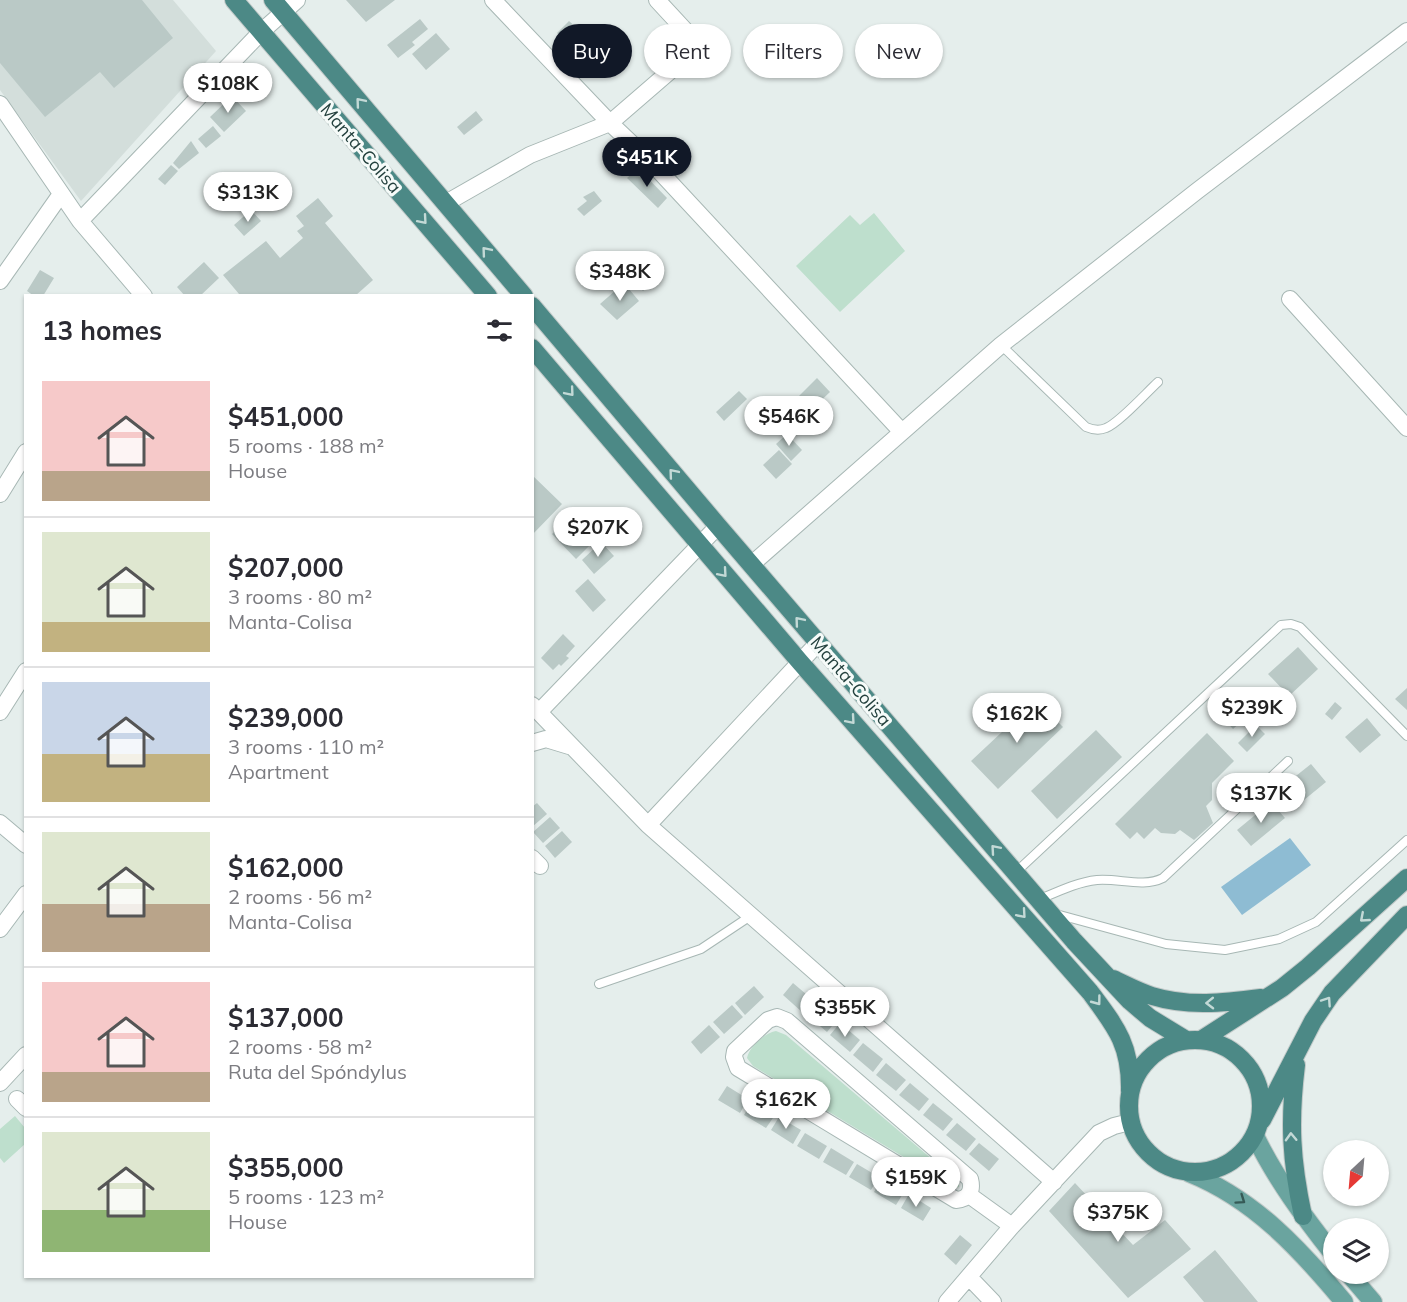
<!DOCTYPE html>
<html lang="en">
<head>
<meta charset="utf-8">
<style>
  body { margin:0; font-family:Mulish,sans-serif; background:#f7f7f7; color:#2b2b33; height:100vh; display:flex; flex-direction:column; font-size:22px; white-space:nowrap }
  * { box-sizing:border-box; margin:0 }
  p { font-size:20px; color:#7c7c81 }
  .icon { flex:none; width:33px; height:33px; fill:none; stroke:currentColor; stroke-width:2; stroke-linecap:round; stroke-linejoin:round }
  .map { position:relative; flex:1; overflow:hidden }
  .sheet { position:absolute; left:24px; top:294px; width:510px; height:984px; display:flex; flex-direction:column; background:#fff; border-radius:0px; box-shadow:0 2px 4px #0004 }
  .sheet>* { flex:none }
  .top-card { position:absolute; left:552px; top:24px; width:570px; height:54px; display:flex; gap:12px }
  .needle { width:39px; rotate:206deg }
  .tools { position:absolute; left:1323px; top:1140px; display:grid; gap:12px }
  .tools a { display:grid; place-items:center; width:66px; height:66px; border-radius:50%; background:#fff; box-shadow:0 2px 4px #0004; font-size:30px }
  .price { position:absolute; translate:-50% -51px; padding:0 14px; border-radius:21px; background:#fff; color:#222; font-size:20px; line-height:39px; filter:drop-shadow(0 2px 3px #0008) }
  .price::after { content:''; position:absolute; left:50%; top:36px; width:18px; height:14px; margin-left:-9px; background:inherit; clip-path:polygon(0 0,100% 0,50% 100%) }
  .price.active { background:#111827; color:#fff }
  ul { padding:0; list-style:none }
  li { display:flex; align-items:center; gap:18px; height:150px; padding:0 18px }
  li+li { border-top:2px solid #e1e1e2 }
  li span { display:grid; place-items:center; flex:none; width:168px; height:120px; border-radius:0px; color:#555 }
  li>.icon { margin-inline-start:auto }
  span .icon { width:72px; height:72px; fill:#fffc; stroke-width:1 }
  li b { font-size:26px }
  h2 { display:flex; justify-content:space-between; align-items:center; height:72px; padding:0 18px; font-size:26px }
  .tag { padding:0 21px; border-radius:27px; background:#fff; box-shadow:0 2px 4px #0004; font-size:21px; line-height:54px }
  .tag.active { background:#111827; color:#fff }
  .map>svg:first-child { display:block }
  .built { fill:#d3dedb }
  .green { fill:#bedfcd }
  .water { fill:#8ebcd3 }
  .building { fill:#bac9c6 }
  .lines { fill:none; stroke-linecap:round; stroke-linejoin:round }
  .service-casing { stroke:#a7b7b4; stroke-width:10 }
  .minor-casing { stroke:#a7b7b4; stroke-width:18 }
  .primary-casing { stroke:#c2cac9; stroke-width:20 }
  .trunk-casing { stroke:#c2cac9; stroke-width:20 }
  .service { stroke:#fff; stroke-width:8 }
  .minor { stroke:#fff; stroke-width:16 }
  .primary { stroke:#6aa49f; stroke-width:18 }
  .trunk { stroke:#4c8986; stroke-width:18 }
  .oneway { stroke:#c3d9d6 }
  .oneway2 { stroke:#365a56 }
  .labels { text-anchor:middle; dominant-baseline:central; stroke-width:6; stroke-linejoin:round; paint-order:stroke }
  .street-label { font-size:18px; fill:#24413e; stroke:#f6fbf9 }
</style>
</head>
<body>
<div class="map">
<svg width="1407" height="1302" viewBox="0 0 1407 1302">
  <rect width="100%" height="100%" fill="#e5eeec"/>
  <!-- built -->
  <path class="built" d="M 0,0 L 173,0 L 216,51 L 81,201 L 0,90 Z"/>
  <!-- green -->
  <path class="green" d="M 874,213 L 905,251 L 840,312 L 796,266 L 850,215 L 860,225 Z
    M 776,1031 L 786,1035 L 959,1182 L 959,1187 L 955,1188 L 753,1066 L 747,1058 C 749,1047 766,1032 776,1031 Z
    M 15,1116 L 25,1128 L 25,1144 L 4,1163 L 0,1158 L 0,1129 Z"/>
  <!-- water -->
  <path class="water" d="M 1290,838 L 1311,865 L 1242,915 L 1221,887 Z"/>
  <!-- building -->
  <path class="building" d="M 0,0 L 142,0 L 173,38 L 114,88 L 100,72 L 45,117 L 0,63 Z
    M 346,0 L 395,0 L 366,22 Z
    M 420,19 L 428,29 L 412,42 L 415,45 L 398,58 L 387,45 Z
    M 569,21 L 579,30 L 567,43 L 557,33 Z
    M 436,33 L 450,49 L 426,70 L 412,54 Z
    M 232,96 L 246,111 L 224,132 L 210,117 Z
    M 476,111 L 483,120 L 464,135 L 457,127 Z
    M 213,126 L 221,136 L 206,148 L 198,139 Z
    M 191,141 L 199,153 L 179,169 L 173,163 Z
    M 171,165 L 178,171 L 165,185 L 158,179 Z
    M 638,168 L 667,198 L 658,208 L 627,178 Z
    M 594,191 L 602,201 L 584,216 L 577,209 L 587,201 L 583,197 Z
    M 318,198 L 333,216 L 325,223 L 373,280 L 355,296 L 237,296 L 239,294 L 223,275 L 266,241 L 280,258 L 303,238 L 297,231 L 304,226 L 296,216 Z
    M 251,210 L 261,221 L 244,236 L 234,225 Z
    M 638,261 L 655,279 L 643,291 L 625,272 Z
    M 204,262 L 219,278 L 200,296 L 185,296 L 177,287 Z
    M 40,270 L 54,278 L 43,296 L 34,296 L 27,291 Z
    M 624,283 L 639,301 L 617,320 L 600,304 Z
    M 817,378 L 830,392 L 809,412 L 796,399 Z
    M 739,391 L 747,399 L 724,421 L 716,412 Z
    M 787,434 L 802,450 L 791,461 L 776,444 Z
    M 779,450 L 792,464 L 776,479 L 763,465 Z
    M 532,475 L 562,504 L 532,535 Z
    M 566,521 L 590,545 L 576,559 L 552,534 Z
    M 601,542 L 614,556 L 594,574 L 582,560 Z
    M 588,579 L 606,600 L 593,612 L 575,591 Z
    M 563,634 L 575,646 L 566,656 L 569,658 L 561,666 L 559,664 L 553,670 L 541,658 Z
    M 1298,647 L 1318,669 L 1289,696 L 1268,674 Z
    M 1407,688 L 1407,710 L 1395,699 Z
    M 1241,698 L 1253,711 L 1233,729 L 1221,716 Z
    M 1036,700 L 1063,727 L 998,789 L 971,761 Z
    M 1335,702 L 1342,708 L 1332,720 L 1325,714 Z
    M 1367,718 L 1381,735 L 1360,753 L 1345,737 Z
    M 1256,725 L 1265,734 L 1247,752 L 1238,743 Z
    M 1096,730 L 1122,757 L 1057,819 L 1031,791 Z
    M 1207,733 L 1234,761 L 1212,783 L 1212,800 L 1206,806 L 1213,823 L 1194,840 L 1180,830 L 1175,834 L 1161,833 L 1155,828 L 1144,839 L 1137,832 L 1130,839 L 1115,824 Z
    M 1311,764 L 1326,782 L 1293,809 L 1277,791 Z
    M 1271,802 L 1285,818 L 1251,846 L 1237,830 Z
    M 537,803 L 547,814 L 532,827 L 532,807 Z
    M 550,817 L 560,828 L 543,843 L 533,832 Z
    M 562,831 L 572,842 L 555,858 L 545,846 Z
    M 793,983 L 813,1000 L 802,1012 L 783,995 Z
    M 754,986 L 764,997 L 745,1015 L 735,1003 Z
    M 817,1003 L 837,1020 L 827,1032 L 807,1015 Z
    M 732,1005 L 743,1017 L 724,1034 L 713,1022 Z
    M 840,1023 L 860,1040 L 850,1052 L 830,1035 Z
    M 709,1025 L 720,1037 L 701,1054 L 691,1042 Z
    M 863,1043 L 883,1059 L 873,1072 L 853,1055 Z
    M 886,1063 L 906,1080 L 896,1091 L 876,1075 Z
    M 910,1083 L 929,1099 L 919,1111 L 899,1095 Z
    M 727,1086 L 748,1099 L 740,1113 L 718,1100 Z
    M 752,1101 L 775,1115 L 766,1128 L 744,1115 Z
    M 933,1103 L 953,1119 L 943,1131 L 923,1115 Z
    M 779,1117 L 801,1130 L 793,1144 L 771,1130 Z
    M 957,1123 L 976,1139 L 966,1151 L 946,1135 Z
    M 805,1133 L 827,1146 L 819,1159 L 797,1146 Z
    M 979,1143 L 999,1159 L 989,1171 L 969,1154 Z
    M 831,1148 L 854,1162 L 846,1175 L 823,1162 Z
    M 857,1164 L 879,1177 L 871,1190 L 849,1177 Z
    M 882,1179 L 904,1192 L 896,1205 L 874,1192 Z
    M 1075,1183 L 1133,1245 L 1165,1220 L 1191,1249 L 1128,1298 L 1049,1211 Z
    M 909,1194 L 931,1208 L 923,1221 L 901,1208 Z
    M 960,1235 L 972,1245 L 956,1265 L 944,1254 Z
    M 1215,1250 L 1258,1302 L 1204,1302 L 1183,1277 Z"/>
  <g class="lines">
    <defs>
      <path id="service" d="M 1001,345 L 1086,427 C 1093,430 1099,431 1106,428 C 1119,423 1146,393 1158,382
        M 1015,873 L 1281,625 L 1291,624 L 1300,627 L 1407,736
        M 1038,900 C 1057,892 1077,882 1097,880 C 1119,878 1143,888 1163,878 L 1288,761
        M 1056,914 L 1166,944 L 1225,950 L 1279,939 L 1316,922 L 1407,840
        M 599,984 L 701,949 L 752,915"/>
      <path id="minor" d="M 493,0 L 610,123 L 650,161 L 902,432
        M 0,104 L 80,221 L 144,296
        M 446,203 L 530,155 L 610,123 L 691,53 L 695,47 L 694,40 L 657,0
        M 80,221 L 261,32 L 297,0
        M 0,281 L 61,194
        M 1290,299 L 1407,428
        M 0,494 L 26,452
        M 752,564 L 1001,345 L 1197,191 L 1407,31
        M 532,705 L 648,825 L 1054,1182
        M 0,712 L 26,671
        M 539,712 L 718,526
        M 532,743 L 546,739 L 569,746
        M 0,823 L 26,845
        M 648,825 L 818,643
        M 532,858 L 540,866
        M 0,929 L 26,894
        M 777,1017 L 787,1021 L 970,1179 C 973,1191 969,1199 956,1200 L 738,1068 L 734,1057 L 735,1051 L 768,1020 Z
        M 0,1083 L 26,1055
        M 17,1099 L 26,1108
        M 969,1195 L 1012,1226
        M 969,1277 L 993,1302
        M 947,1302 L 1012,1226 L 1099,1133 L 1114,1126 L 1130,1122"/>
      <path id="primary" d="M 1255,1136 C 1276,1179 1304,1217 1334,1255
        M 1189,1173 C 1254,1199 1300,1249 1344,1302
        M 1349,1274 L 1373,1302"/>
      <path id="trunk" d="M 234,0 L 488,296
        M 273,0 L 524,296
        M 532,306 L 718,526 L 1074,941 L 1130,1001 L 1150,1018 L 1186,1040
        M 532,348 L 800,662 L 1090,992 C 1116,1027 1131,1045 1130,1091
        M 1113,979 C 1126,985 1139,992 1152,996 C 1188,1007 1224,1003 1261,998
        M1129 1106a66 66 0 1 1 132 0a66 66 0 1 1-132 0Z
        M 1201,1040 L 1282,988 L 1308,967 L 1407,878
        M 1296,1065 C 1289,1122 1291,1160 1303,1216
        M 1262,1120 L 1313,1021 L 1332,993 L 1407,915"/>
    </defs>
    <!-- service casing -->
    <use href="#service" class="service-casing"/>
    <!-- minor casing -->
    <use href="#minor" class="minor-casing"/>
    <!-- primary casing -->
    <use href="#primary" class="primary-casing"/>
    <!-- trunk casing -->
    <use href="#trunk" class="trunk-casing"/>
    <!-- service -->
    <use href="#service" class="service"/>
    <!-- minor -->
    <use href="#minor" class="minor"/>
    <!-- primary -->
    <use href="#primary" class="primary"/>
    <!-- trunk -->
    <use href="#trunk" class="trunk"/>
  </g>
  <!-- one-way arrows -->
  <defs><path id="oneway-chevron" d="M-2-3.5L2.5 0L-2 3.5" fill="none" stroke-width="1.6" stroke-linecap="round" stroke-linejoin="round" transform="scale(1.5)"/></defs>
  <g class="oneway">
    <use href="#oneway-chevron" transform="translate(360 102) rotate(-130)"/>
    <use href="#oneway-chevron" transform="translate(423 220) rotate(49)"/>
    <use href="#oneway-chevron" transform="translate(486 251) rotate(-130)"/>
    <use href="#oneway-chevron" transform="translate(570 392) rotate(50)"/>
    <use href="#oneway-chevron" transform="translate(673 473) rotate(-130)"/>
    <use href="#oneway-chevron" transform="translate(723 573) rotate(49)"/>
    <use href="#oneway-chevron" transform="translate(799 621) rotate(-130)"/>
    <use href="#oneway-chevron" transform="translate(851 720) rotate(49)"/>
    <use href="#oneway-chevron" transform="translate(995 849) rotate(-131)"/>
    <use href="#oneway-chevron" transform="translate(1022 914) rotate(49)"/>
    <use href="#oneway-chevron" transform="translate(1364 918) rotate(139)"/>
    <use href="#oneway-chevron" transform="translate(1097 1001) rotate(53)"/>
    <use href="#oneway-chevron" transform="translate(1327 1001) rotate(-56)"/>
    <use href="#oneway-chevron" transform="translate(1210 1003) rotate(179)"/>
    <use href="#oneway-chevron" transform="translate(1291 1137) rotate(-92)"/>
  </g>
  <use class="oneway2" href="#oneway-chevron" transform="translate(1241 1200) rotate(35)"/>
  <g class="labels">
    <!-- street labels -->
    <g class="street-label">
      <text transform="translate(361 148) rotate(49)">Manta-Colisa</text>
      <text transform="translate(851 681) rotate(49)">Manta-Colisa</text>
    </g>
  </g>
</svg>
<div class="tools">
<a><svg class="needle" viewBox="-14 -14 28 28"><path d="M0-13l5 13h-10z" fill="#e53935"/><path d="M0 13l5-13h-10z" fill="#7c7c81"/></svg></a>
<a><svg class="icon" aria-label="layers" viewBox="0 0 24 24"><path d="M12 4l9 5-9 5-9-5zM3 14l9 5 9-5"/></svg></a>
</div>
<b class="price" style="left:228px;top:114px">$108K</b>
<b class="price active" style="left:647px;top:188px">$451K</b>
<b class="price" style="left:248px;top:223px">$313K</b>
<b class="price" style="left:620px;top:302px">$348K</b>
<b class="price" style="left:789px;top:447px">$546K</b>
<b class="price" style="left:598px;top:558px">$207K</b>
<b class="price" style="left:1252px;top:738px">$239K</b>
<b class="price" style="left:1017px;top:744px">$162K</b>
<b class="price" style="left:1261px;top:824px">$137K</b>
<b class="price" style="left:845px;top:1038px">$355K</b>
<b class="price" style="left:786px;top:1130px">$162K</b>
<b class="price" style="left:916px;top:1208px">$159K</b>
<b class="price" style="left:1118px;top:1243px">$375K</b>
<div class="top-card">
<a class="tag active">Buy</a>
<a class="tag">Rent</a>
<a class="tag">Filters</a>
<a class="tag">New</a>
</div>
<section class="sheet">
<h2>13 homes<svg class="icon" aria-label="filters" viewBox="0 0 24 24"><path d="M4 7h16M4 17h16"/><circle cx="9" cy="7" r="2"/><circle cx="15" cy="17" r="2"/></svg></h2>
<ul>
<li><span style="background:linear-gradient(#f6c9c9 75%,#b9a48a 0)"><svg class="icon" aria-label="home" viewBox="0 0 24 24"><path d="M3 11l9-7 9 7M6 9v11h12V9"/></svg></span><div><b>$451,000</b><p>5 rooms · 188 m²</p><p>House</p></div></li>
<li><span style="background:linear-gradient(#dfe7d0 75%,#c2b280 0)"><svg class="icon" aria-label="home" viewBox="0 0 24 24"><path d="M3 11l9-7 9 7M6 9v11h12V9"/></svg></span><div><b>$207,000</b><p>3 rooms · 80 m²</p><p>Manta-Colisa</p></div></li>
<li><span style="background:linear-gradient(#c9d6e8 60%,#c2b280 0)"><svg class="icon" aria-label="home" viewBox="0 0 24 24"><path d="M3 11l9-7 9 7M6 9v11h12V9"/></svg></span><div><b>$239,000</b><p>3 rooms · 110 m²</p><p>Apartment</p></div></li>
<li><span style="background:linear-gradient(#dfe7d0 60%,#b9a48a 0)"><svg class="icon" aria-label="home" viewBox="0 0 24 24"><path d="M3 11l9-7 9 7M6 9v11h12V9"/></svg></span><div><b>$162,000</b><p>2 rooms · 56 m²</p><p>Manta-Colisa</p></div></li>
<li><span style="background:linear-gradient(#f6c9c9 75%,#b9a48a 0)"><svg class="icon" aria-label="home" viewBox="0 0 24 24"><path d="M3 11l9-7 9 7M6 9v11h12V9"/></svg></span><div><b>$137,000</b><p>2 rooms · 58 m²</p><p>Ruta del Spóndylus</p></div></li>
<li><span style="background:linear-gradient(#dfe7d0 65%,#8fb573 0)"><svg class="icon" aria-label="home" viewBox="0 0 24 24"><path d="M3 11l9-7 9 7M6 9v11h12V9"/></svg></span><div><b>$355,000</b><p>5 rooms · 123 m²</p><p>House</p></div></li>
</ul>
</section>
</div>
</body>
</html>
